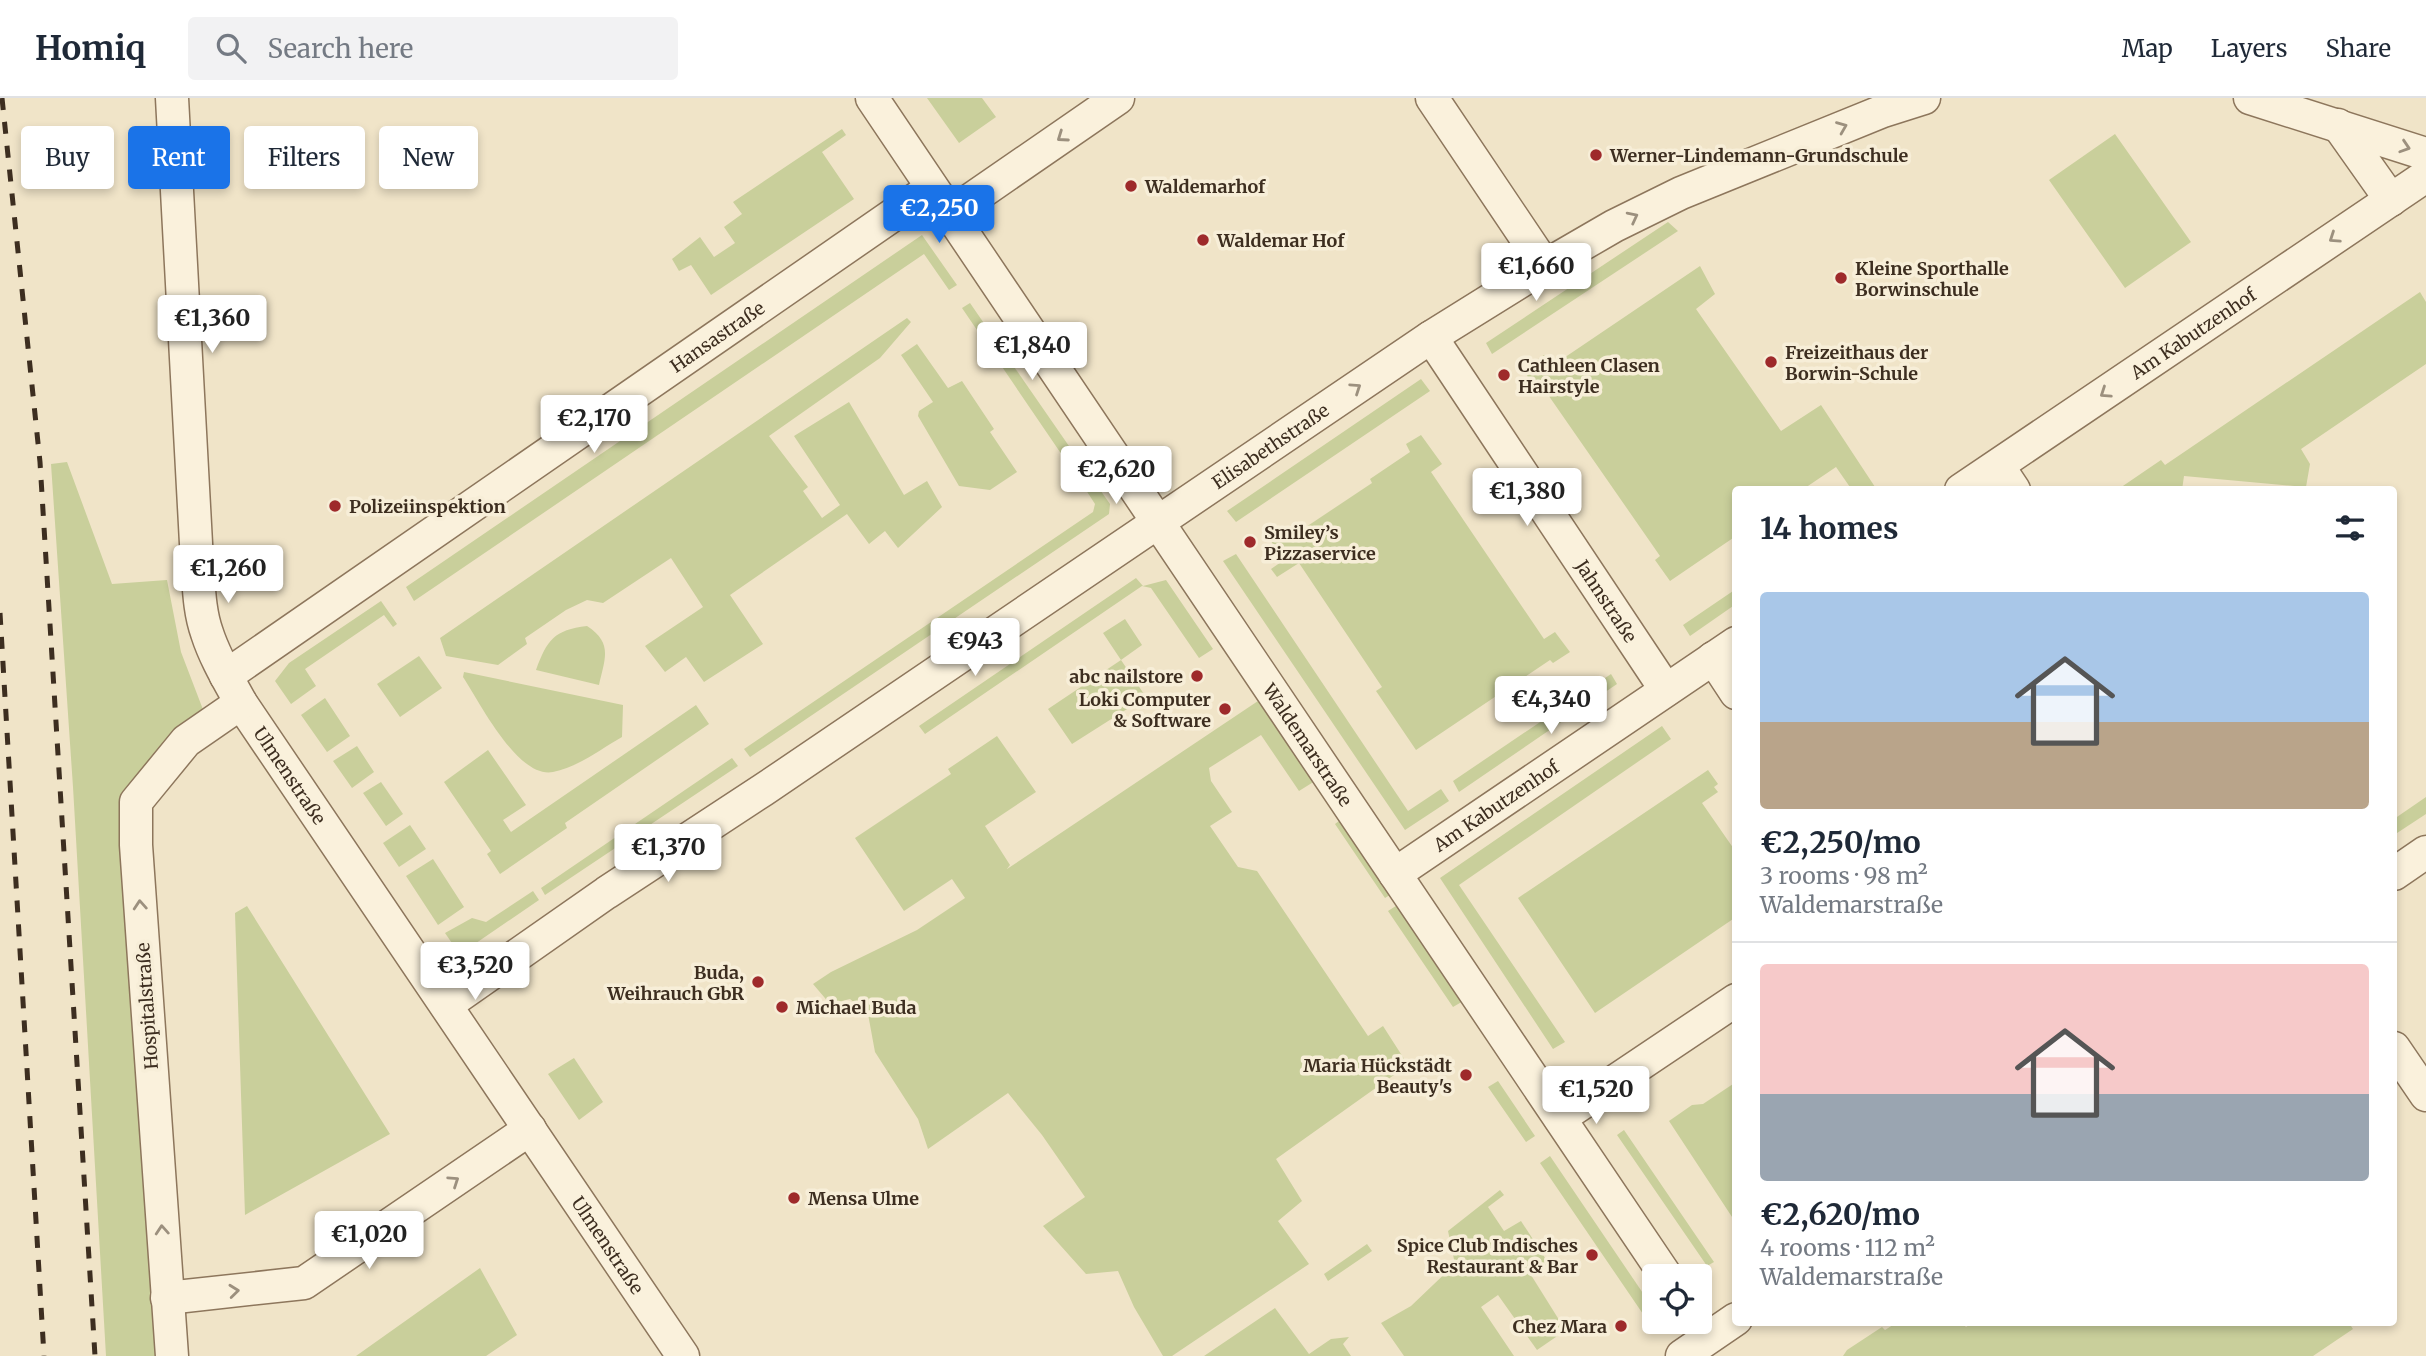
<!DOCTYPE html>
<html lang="en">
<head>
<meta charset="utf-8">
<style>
  body { margin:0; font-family:Merriweather,serif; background:#f2f2f3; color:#1f2937; height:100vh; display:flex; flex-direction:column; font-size:26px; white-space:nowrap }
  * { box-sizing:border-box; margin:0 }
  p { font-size:23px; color:#747a83 }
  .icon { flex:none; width:38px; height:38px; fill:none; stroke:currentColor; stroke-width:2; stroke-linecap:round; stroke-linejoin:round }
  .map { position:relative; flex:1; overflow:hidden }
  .panel { position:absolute; left:1732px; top:388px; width:665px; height:840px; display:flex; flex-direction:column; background:#fff; border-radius:7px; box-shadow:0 4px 10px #0003 }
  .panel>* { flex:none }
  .guide { position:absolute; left:21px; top:28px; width:665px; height:63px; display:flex; gap:14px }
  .buttons { position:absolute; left:1642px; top:1166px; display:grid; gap:14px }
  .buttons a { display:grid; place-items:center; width:70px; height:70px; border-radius:7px; background:#fff; box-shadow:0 4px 10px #0003; font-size:35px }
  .price { position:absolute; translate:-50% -60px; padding:0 16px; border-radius:7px; background:#fff; color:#222; font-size:23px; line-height:46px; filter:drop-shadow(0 2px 4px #0008) }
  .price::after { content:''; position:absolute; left:50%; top:42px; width:21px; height:16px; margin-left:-10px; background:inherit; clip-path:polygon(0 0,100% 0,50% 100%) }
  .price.current { background:#1a73e8; color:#fff }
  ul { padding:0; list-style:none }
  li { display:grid; align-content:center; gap:14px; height:371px; padding:0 28px }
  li+li { border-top:2px solid #e0e1e3 }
  li span { display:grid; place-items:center; height:217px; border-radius:7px; color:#555 }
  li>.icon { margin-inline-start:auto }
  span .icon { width:126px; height:126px; fill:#fffc; stroke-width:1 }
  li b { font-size:30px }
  h2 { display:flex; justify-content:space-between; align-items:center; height:84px; padding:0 28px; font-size:30px }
  .pill { padding:0 24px; border-radius:7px; background:#fff; box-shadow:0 4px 10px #0003; font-size:24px; line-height:63px }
  .pill.current { background:#1a73e8; color:#fff }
  header { display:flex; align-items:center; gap:42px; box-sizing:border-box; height:98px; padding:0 35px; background:#fff; border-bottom:2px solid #e0e1e3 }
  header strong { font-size:33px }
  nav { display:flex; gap:38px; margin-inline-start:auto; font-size:24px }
  .search { width:490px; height:63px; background:#f2f2f3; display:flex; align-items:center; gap:18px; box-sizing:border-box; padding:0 24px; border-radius:7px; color:#747a83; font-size:26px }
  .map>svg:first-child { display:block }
  .green { fill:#c9cf9b }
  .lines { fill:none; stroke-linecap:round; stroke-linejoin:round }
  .minor-casing { stroke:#8d765c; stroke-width:35 }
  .minor { stroke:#faf1dc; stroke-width:32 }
  .rail { stroke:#3d2e20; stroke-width:5; stroke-dasharray:12 12; stroke-linecap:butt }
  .oneway { stroke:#9c907e }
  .poi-dot { fill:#9e2a2b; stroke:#f7eed8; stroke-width:2.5 }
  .labels { text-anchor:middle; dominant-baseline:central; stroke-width:7; stroke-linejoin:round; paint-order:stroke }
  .poi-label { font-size:18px; font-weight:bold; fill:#3d2e20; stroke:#f7eed8; text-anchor:start }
  .street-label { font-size:18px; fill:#3d2e20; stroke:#f7eed8 }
</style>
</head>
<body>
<header>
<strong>Homiq</strong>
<div class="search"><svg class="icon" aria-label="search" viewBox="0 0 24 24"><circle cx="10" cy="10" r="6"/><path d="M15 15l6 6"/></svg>Search here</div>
<nav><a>Map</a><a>Layers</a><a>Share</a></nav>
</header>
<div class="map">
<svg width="2426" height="1258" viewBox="0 0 2426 1258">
  <rect width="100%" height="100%" fill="#f0e4c8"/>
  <!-- green -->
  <path class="green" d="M 927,0 L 982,0 L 996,19 L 959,45 Z
    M 842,31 L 846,37 L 822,54 L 854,101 L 711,197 L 691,167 L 679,173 L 672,161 L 700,139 L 714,159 L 735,145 L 724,129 L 742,116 L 733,104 Z
    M 2115,36 L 2191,144 L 2125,190 L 2049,82 Z
    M 1668,124 L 1678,133 L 1492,256 L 1486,245 Z
    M 922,137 L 957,187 L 949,192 L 924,156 L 414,503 L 406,489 Z
    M 1700,168 L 1715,196 L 1696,211 L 1781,333 L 1821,307 L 1877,392 L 1852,392 L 1836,369 L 1802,392 L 1736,392 L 1736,438 L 1670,483 L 1655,462 L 1660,458 L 1544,291 L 1539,295 L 1523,272 L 1544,257 L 1552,268 Z
    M 2420,194 L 2426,204 L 2426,266 L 2301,351 L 2310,366 L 2306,389 L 2184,378 L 2182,392 L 2117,392 L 2161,362 L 2165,367 Z
    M 970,205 L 1071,351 L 1062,357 L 962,210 Z
    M 907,220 L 911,224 L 880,260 L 769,338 L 808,389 L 803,393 L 822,420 L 840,407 L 794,338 L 849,304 L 904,397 L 927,383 L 942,409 L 898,450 L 885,433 L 869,446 L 847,416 L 730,497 L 763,546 L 704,584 L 686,559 L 665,574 L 645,548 L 703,509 L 671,460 L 603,505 L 587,502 L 566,512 L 525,540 L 527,546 L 498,567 L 446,558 L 440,540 Z
    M 917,246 L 948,290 L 962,283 L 994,331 L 990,334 L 1017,374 L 990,392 L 959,388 L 918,318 L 919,313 L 933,304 L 901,257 Z
    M 1421,281 L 1430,293 L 1236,424 L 1227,413 Z
    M 1421,337 L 1442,366 L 1431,374 L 1544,541 L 1555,534 L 1570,554 L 1553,565 L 1550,562 L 1416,652 L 1376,593 L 1382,589 L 1299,465 L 1277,479 L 1271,471 L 1284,462 L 1270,442 L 1282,434 L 1288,441 L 1372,385 L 1370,381 L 1410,354 L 1406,346 Z
    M 67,364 L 112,486 L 167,482 L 181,554 L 207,622 L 126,707 L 159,1258 L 106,1258 L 73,689 L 51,366 Z
    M 1082,366 L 1110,406 L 1109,416 L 750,659 L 744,651 L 1093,414 L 1095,406 L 1073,372 Z
    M 1236,456 L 1408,713 L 1441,691 L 1449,703 L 1405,732 L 1223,463 Z
    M 1136,480 L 1143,488 L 1166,482 L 1213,551 L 1199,560 L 1151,490 L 1142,488 L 925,636 L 919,628 Z
    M 1736,491 L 1736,506 L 1690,538 L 1683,527 Z
    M 381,503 L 397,526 L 393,529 L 384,517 L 305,571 L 316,588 L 291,606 L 275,583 L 289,565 Z
    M 1125,521 L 1142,547 L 1121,562 L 1146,599 L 1072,646 L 1048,611 L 1121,562 L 1103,535 Z
    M 587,528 C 613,545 605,560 599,587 L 536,572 C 547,542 554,532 587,528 Z
    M 419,558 L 442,590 L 400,619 L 377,586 Z
    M 464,574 L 623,607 L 622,639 C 601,651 578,669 553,674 C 518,681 480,605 463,579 Z
    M 1611,576 L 1617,586 L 1459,694 L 1453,683 Z
    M 325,600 L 350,638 L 327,654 L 301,617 Z
    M 1261,601 L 1315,683 L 1299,693 L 1261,637 L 1209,670 L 1211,683 L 1232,714 L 1210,728 L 1238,769 L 1257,773 L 1368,938 L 1383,928 L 1408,967 L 1276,1061 L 1302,1103 L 1278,1123 L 1309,1166 L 1172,1258 L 1163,1258 L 1134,1209 L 1118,1173 L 1086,1176 L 1043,1128 L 1085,1099 L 1042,1037 L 1008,995 L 928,1051 L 918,1021 L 875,954 L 868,916 L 850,901 L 830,906 L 813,886 L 831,874 L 917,832 L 965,800 L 952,781 L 904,813 L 855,740 L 951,676 L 948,671 L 997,638 L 1036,694 L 985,728 L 1010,767 L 1007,771 Z
    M 696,607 L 709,626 L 565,725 L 567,730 L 500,776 L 487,756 L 491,753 L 444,684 L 488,652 L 526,707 L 503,722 L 511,734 Z
    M 1662,628 L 1671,641 L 1459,787 L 1565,944 L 1553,951 L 1440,780 Z
    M 357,648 L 374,674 L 352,690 L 333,663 Z
    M 732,660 L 738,668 L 545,797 L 541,790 Z
    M 1708,672 L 1718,686 L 1714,689 L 1718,694 L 1702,705 L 1736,754 L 1736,819 L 1595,915 L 1518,800 Z
    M 381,684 L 403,716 L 386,728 L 363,695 Z
    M 2426,699 L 2426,716 L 2394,737 L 2394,721 Z
    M 1343,720 L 1393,795 L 1385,800 L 1335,726 Z
    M 410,727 L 426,751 L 399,769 L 383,745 Z
    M 433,761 L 464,809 L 438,827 L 406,778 Z
    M 533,793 L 539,802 L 463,854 L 456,851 L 445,835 L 472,820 L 486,824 Z
    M 1399,806 L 1465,902 L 1453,909 L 1388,813 Z
    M 247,808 L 390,1036 L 245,1117 L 235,815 Z
    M 574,960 L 603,1004 L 579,1022 L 548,976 Z
    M 1498,983 L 1535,1038 L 1526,1044 L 1488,989 Z
    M 1736,984 L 1736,1121 L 1734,1122 L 1669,1023 L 1692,1007 L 1703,1006 Z
    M 1624,1032 L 1714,1164 L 1707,1168 L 1617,1037 Z
    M 1550,1058 L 1653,1210 L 1643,1216 L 1540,1065 Z
    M 1500,1092 L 1504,1097 L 1488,1109 L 1504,1133 L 1521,1123 L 1549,1166 L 1531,1177 L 1561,1225 L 1566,1226 L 1569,1230 L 1537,1252 L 1498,1197 L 1481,1209 L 1514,1258 L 1404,1258 L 1381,1225 L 1411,1208 L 1455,1166 L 1448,1133 Z
    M 1367,1146 L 1372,1153 L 1328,1183 L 1324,1176 Z
    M 480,1170 L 517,1237 L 486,1258 L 356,1258 Z
    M 1275,1210 L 1309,1256 L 1331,1241 L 1349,1239 L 1343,1246 L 1351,1258 L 1204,1258 Z
    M 1896,1225 L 1962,1225 L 1966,1229 L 1972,1225 L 2349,1225 L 2353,1231 L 2313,1258 L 1843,1258 L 1847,1252 L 1882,1229 L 1885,1232 Z"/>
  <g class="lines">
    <defs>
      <g id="minor">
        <path id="s1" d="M 172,0 L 197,464 C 199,488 199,513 207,535 C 215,560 229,583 241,605 L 683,1258"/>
        <path id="s2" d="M 872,0 L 1666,1178"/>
        <path d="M 1432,0 L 1545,168"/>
        <path d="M 2250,0 L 2426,56"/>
        <path d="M 2338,27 L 2391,102"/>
        <path d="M 950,116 L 1118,0"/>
        <path id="s3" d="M 1431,239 L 1666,592"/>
        <path d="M 1998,368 L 2014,392"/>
        <path id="s4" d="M 1961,392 L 2426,78"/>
        <path d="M 1713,560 L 1736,595"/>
        <path id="s5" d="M 226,578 L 932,90"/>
        <path id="s6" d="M 1395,776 L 1736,545"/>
        <path d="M 2394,776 L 2426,754"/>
        <path id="s7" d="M 446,907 L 606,795 L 763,692 L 1431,239 L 1545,168 L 1614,128 L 1681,95 L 1883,13 L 1924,0"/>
        <path d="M 2394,950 L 2426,997"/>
        <path d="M 1560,1020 L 1736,902"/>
        <path d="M 167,1200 L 304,1185 L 530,1031"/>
        <path d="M 172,1258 L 136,747 L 136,704 L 186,643 L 241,605"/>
        <path d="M 1682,1258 L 1736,1221"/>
      </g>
    </defs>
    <!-- minor casing -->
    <use href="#minor" class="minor-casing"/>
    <!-- minor -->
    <use href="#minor" class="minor"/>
    <!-- rail -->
    <path class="rail" d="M 2,0 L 40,364 L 95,1258
      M 0,515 L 44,1258"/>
  </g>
  <!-- one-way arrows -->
  <defs><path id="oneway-chevron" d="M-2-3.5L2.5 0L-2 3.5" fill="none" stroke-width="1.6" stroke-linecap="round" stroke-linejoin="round" transform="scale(1.75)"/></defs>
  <g class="oneway">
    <use href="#oneway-chevron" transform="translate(1842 29) rotate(-22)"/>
    <use href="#oneway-chevron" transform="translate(1062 39) rotate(145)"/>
    <use href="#oneway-chevron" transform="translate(2405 49) rotate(18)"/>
    <use href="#oneway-chevron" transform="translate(1633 119) rotate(-27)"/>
    <use href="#oneway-chevron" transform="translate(2334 140) rotate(146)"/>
    <use href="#oneway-chevron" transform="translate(1356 290) rotate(-34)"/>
    <use href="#oneway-chevron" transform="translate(2105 295) rotate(146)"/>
    <use href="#oneway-chevron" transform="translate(140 807) rotate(-94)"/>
    <use href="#oneway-chevron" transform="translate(454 1083) rotate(-34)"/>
    <use href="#oneway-chevron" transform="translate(162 1132) rotate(-94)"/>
    <use href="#oneway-chevron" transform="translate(234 1193) rotate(-6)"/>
  </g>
  <!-- markers -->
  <g class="poi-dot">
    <circle cx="1596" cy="57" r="7"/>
    <circle cx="1131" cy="88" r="7"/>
    <circle cx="1203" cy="142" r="7"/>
    <circle cx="1841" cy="180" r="7"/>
    <circle cx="1771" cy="264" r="7"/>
    <circle cx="1504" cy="277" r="7"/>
    <circle cx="335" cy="408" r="7"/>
    <circle cx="1250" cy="444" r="7"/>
    <circle cx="1197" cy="578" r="7"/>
    <circle cx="1225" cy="611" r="7"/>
    <circle cx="758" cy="884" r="7"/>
    <circle cx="782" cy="909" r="7"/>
    <circle cx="1466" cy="977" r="7"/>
    <circle cx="794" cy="1100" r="7"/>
    <circle cx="1592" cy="1157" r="7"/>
    <circle cx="1621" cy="1228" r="7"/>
  </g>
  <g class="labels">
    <!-- poi labels -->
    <g class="poi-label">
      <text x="1610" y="57">Werner-Lindemann-Grundschule</text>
      <text x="1145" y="88">Waldemarhof</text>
      <text x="1217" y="142">Waldemar Hof</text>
      <text x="1855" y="170">Kleine Sporthalle<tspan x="1855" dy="21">Borwinschule</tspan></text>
      <text x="1785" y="254">Freizeithaus der<tspan x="1785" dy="21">Borwin-Schule</tspan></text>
      <text x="1518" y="267">Cathleen Clasen<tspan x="1518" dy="21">Hairstyle</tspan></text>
      <text x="349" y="408">Polizeiinspektion</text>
      <text x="1264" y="434">Smiley’s<tspan x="1264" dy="21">Pizzaservice</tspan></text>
      <text x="1183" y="578" text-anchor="end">abc nailstore</text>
      <text x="1211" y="601" text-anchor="end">Loki Computer<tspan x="1211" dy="21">&amp; Software</tspan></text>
      <text x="744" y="874" text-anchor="end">Buda,<tspan x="744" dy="21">Weihrauch GbR</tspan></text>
      <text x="796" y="909">Michael Buda</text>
      <text x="1452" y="967" text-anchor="end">Maria Hückstädt<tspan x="1452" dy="21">Beauty's</tspan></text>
      <text x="808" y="1100">Mensa Ulme</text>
      <text x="1578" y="1147" text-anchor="end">Spice Club Indisches<tspan x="1578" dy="21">Restaurant &amp; Bar</tspan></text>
      <text x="1607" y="1228" text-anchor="end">Chez Mara</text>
    </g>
    <!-- street labels -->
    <g class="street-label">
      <text stroke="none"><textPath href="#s4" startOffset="280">Am Kabutzenhof</textPath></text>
      <text stroke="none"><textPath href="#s5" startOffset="597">Hansastraße</textPath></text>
      <text stroke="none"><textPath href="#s7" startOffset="996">Elisabethstraße</textPath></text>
      <text stroke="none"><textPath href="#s3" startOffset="317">Jahnstraße</textPath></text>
      <text stroke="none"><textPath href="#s2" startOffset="780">Waldemarstraße</textPath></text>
      <text stroke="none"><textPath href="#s1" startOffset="702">Ulmenstraße</textPath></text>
      <text stroke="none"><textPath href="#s6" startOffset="122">Am Kabutzenhof</textPath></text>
      <text transform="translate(147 908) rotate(-94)">Hospitalstraße</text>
      <text stroke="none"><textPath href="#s1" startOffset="1269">Ulmenstraße</textPath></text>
    </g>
  </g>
</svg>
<div class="buttons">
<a><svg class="icon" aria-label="locate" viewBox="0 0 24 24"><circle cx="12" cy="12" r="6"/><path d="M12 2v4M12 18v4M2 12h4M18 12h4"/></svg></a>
</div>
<b class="price current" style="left:939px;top:147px">€2,250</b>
<b class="price" style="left:1536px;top:205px">€1,660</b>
<b class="price" style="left:212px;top:257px">€1,360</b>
<b class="price" style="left:1032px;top:284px">€1,840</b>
<b class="price" style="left:594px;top:357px">€2,170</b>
<b class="price" style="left:1116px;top:408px">€2,620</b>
<b class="price" style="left:1527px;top:430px">€1,380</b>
<b class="price" style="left:228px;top:507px">€1,260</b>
<b class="price" style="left:975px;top:580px">€943</b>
<b class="price" style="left:1551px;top:638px">€4,340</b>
<b class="price" style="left:668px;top:786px">€1,370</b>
<b class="price" style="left:475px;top:904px">€3,520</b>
<b class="price" style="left:1596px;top:1028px">€1,520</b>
<b class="price" style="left:369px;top:1173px">€1,020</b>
<div class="guide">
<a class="pill">Buy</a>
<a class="pill current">Rent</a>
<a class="pill">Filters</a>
<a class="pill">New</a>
</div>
<section class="panel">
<h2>14 homes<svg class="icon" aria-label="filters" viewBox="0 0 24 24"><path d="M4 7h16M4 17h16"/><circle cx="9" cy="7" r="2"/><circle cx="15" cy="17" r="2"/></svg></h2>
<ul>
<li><span style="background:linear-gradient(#a9c7e8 60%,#b9a48a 0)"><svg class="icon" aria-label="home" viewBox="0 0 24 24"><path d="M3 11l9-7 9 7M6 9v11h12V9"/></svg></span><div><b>€2,250/mo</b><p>3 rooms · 98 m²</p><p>Waldemarstraße</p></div></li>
<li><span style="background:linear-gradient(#f6c9c9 60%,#9aa5b1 0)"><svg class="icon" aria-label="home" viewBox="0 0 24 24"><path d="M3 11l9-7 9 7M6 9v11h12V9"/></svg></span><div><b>€2,620/mo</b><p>4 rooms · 112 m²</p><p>Waldemarstraße</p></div></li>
</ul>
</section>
</div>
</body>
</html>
